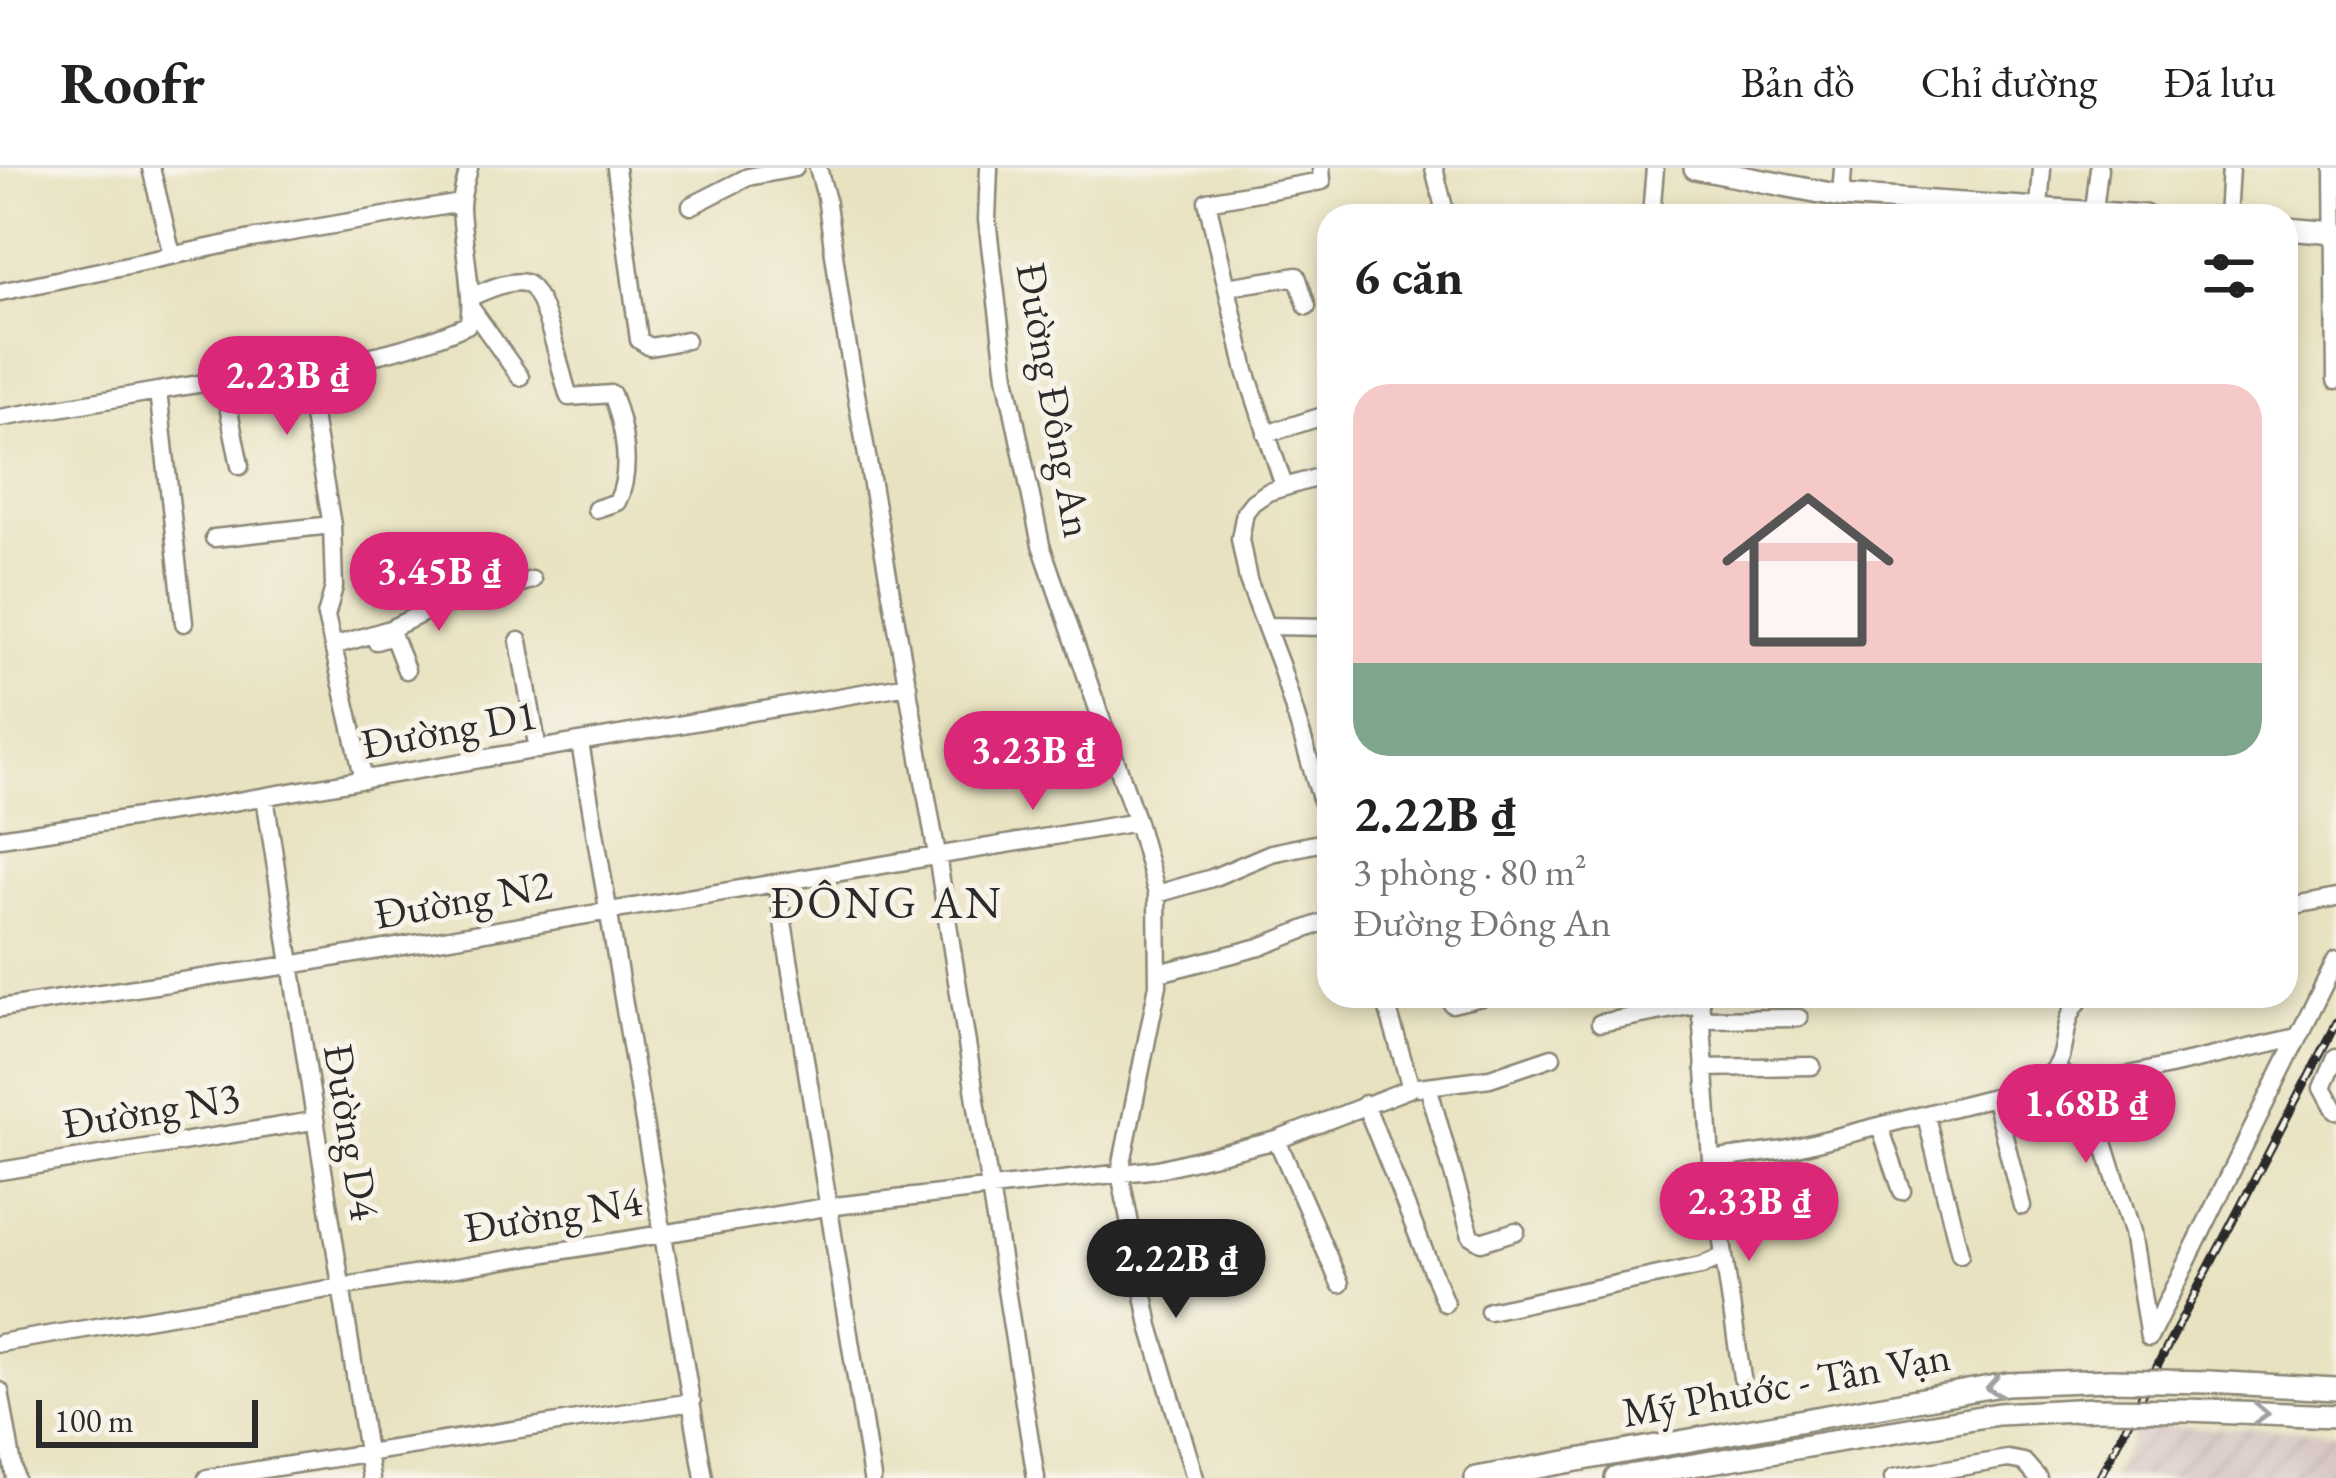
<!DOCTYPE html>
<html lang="vi">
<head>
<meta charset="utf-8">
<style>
  body { margin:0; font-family:"EB Garamond",serif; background:#f2f2f2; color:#222; height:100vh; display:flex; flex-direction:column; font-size:45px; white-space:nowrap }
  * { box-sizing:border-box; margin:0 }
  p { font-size:39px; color:#767676 }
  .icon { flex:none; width:66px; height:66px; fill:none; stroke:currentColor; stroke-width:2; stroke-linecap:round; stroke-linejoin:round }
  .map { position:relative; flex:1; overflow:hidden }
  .panel { position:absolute; left:1317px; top:36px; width:981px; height:804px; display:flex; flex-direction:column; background:#fff; border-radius:36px; box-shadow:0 6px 18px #0003 }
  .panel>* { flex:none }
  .scale { position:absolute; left:36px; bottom:30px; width:222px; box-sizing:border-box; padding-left:12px; border:6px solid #2b2b2b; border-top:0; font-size:33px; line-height:42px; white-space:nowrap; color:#2b2b2b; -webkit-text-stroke:9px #f7f3e8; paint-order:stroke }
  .price { position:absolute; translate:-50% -102px; padding:0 27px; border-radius:42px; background:#db2777; color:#fff; font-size:39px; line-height:78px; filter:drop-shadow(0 3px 6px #0008) }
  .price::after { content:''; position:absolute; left:50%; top:72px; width:36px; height:27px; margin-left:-18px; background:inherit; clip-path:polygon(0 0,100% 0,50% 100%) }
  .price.on { background:#222; color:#fff }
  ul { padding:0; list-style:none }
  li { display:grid; align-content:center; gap:24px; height:636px; padding:0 36px }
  li span { display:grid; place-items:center; height:372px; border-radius:36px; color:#555 }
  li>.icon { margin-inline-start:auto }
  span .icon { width:216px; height:216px; fill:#fffc; stroke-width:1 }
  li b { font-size:51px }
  h2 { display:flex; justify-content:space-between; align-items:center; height:144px; padding:0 36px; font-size:51px }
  header { display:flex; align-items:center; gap:72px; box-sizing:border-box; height:168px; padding:0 60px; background:#fff; border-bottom:3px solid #e0e0e0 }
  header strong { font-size:57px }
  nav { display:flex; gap:66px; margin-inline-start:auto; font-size:42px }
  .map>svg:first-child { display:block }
  .industrial { fill:url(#industrial-furrows) }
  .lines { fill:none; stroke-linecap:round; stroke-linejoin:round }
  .minor-casing { stroke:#8a8676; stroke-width:21 }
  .major-casing { stroke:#8a8676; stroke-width:26 }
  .minor { stroke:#fff; stroke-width:16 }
  .major { stroke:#fff; stroke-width:21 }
  .rail-casing { stroke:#2b2b2b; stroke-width:9 }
  .rail { stroke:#f7f3e8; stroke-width:4.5; stroke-dasharray:14; stroke-linecap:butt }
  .major-bridge-casing { stroke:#8a8676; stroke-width:26; stroke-linecap:butt }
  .major-bridge { stroke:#fff; stroke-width:21 }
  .oneway { stroke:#a0a0a0 }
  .labels { text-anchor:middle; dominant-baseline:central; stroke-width:10; stroke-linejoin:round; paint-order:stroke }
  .street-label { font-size:42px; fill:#2b2b2b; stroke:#f7f3e8 }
  .neighbourhood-label { font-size:45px; letter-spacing:3px; fill:#2b2b2b; stroke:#f7f3e8 }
</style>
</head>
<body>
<header>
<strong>Roofr</strong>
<nav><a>Bản đồ</a><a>Chỉ đường</a><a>Đã lưu</a></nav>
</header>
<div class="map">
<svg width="2336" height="1310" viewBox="0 0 2336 1310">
  <defs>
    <pattern id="industrial-furrows" width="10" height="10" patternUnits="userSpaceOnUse" patternTransform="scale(3)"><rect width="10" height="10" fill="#d1bfbd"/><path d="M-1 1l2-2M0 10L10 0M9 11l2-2" fill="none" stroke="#b4a4a3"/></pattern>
  </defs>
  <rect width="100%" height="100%" fill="#f7f3e8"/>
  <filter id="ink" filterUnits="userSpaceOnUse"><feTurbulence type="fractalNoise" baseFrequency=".00833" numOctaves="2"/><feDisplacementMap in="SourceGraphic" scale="24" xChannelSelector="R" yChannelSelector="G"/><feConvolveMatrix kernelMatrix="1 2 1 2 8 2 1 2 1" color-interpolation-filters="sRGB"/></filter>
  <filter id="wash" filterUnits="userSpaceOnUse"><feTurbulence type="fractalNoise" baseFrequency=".004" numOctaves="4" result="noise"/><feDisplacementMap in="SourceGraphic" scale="48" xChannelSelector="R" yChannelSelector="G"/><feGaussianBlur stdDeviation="2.7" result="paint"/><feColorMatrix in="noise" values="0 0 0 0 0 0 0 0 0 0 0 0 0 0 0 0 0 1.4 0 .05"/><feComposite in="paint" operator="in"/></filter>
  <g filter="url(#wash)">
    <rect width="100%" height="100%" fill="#e8e2c0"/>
    <!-- industrial -->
    <path class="industrial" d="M 2137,1258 L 2336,1263 L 2336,1310 L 2111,1310 Z"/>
  </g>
  <g filter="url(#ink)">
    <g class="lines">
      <defs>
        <path id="minor" d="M 151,0 L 172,87
          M 616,0 L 639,172 L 650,179 L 686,172
          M 818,0 L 826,29 L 844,157 L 937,687 L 1036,1310
          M 989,0 L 987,52 L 1006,208 L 1041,377 L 1137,654 L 1157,726 L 1158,817 L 1120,1005 L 1150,1158 L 1195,1310
          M 1434,0 L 1446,48
          M 2334,0 L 2336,212
          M 1841,28 L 1843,0
          M 691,38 L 748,9 L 795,0
          M 2039,41 L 2042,0
          M 2094,43 L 2099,0
          M 1651,47 L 1655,0
          M 2227,48 L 2230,0
          M 1227,119 L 1297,108 L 1307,138
          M 0,124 L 251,71 L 461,35
          M 470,129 C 486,123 508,111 525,115 C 545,121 561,207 569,229 L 612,226 C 624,258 633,303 617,334 L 596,341
          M 473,143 L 520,209
          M 223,213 L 240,298
          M 0,250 L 158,223
          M 1266,266 L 1320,249
          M 1329,306 L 1268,324 L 1253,334 L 1245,344 L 1240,371 L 1248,412 L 1281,499 L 1329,657
          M 1284,318 L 1246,203 L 1207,33 L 1322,13 L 1321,0
          M 332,357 L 334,419 L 326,448 L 364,612
          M 214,370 L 332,357 L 305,203
          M 184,455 L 158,223 C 261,203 370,201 467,157 C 477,141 461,66 461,39 C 461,26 466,13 469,0
          M 1267,458 L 1329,459
          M 376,473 L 393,468 L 406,502
          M 519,473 L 538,582
          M 333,478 L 390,461 L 433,440 L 532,412
          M 580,575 L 704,1310
          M 265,629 L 371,1310
          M 0,670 L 198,640 L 908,517
          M 777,716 L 872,1310
          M 1157,726 L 1212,710 L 1271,685 L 1329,673
          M 2286,740 L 2336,730
          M 1159,805 L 1260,779 L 1329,752
          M 1452,836 L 1486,828
          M 0,840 L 290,797 L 1137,654
          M 1701,851 L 1799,850
          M 1600,855 L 1700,836
          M 2336,889 L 2323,919 L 2336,943
          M 1704,900 L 1812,898
          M 2054,902 L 2086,917 L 2297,869
          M 2086,917 L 2132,1064 L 2149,1170
          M 1428,918 L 1471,1068 L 1481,1074 L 1516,1063
          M 1419,919 L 1490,910 L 1552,889
          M 1995,932 L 2022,1038
          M 1365,936 L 1445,1135
          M 1926,948 L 1960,1086
          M 2049,949 L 2066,947 L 2058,905
          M 1880,959 L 1902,1023
          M 1277,972 L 1340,1116
          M 1711,992 L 1785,982 L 2025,921 C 2033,917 2043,912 2050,906 C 2073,885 2057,852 2084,828
          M 0,1003 L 313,953
          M 1724,1088 L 1742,1210
          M 1489,1143 L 1701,1098 L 1724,1088 L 1711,992 L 1700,828
          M 2149,1170 L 2336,792
          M 0,1175 L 826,1039 L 1158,1001 L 1277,972 L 1411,920 L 1384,828
          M 0,1223 L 15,1310
          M 207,1310 L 692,1234
          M 1893,1310 L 2008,1291 L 2024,1294 L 2038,1310"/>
        <path id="major" d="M 1695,0 L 1841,28 L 2144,48
          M 2286,61 L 2336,65
          M 2208,1214 L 2336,1221
          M 2186,1242 L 2336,1248
          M 1476,1310 L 2007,1216 L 2111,1212
          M 1616,1310 L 1998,1246 L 2093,1241"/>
      </defs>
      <!-- minor casing -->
      <use href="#minor" class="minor-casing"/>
      <!-- major casing -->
      <use href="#major" class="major-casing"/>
      <!-- minor -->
      <use href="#minor" class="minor"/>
      <!-- major -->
      <use href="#major" class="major"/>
      <defs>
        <path id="rail" d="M 2099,1310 L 2336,855"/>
      </defs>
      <!-- rail casing -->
      <use href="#rail" class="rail-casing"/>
      <!-- rail -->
      <use href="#rail" class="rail"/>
      <defs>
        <path id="major-bridge" d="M 2111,1212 L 2208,1214
          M 2093,1241 L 2186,1242"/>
      </defs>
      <!-- major-bridge casing -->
      <use href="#major-bridge" class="major-bridge-casing"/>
      <!-- major-bridge -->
      <use href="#major-bridge" class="major-bridge"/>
    </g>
    <!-- one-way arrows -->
    <defs><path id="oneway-chevron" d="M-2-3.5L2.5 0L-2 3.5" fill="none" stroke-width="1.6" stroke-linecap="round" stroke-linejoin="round" transform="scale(3)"/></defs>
    <g class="oneway">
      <use href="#oneway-chevron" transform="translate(1994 1219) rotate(170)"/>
      <use href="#oneway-chevron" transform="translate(2261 1245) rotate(2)"/>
    </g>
  </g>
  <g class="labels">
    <!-- street labels -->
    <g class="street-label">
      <text transform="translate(1055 232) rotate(80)">Đường Đông An</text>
      <text transform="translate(449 561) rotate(-10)">Đường D1</text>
      <text transform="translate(463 731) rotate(-10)">Đường N2</text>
      <text transform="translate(151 942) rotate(-9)">Đường N3</text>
      <text transform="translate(352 964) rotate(81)">Đường D4</text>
      <text transform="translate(553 1046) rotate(-9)">Đường N4</text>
      <text transform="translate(1786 1216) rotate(-10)">Mỹ Phước - Tân Vạn</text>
    </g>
    <!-- neighbourhood labels -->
    <g class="neighbourhood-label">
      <text x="887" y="734">ĐÔNG AN</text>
    </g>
  </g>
</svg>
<div class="scale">100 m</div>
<b class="price" style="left:287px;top:270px">2.23B ₫</b>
<b class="price" style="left:439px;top:466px">3.45B ₫</b>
<b class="price" style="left:1033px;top:645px">3.23B ₫</b>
<b class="price" style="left:2086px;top:998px">1.68B ₫</b>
<b class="price" style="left:1749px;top:1096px">2.33B ₫</b>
<b class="price on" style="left:1176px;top:1153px">2.22B ₫</b>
<section class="panel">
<h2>6 căn<svg class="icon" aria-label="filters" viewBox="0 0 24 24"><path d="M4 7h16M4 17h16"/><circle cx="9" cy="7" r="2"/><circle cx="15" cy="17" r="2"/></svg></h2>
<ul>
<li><span style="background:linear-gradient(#f6c9c9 75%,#7fa58c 0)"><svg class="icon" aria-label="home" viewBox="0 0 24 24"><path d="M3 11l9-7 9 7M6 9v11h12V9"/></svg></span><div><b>2.22B ₫</b><p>3 phòng · 80 m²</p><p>Đường Đông An</p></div></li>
</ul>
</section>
</div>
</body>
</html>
